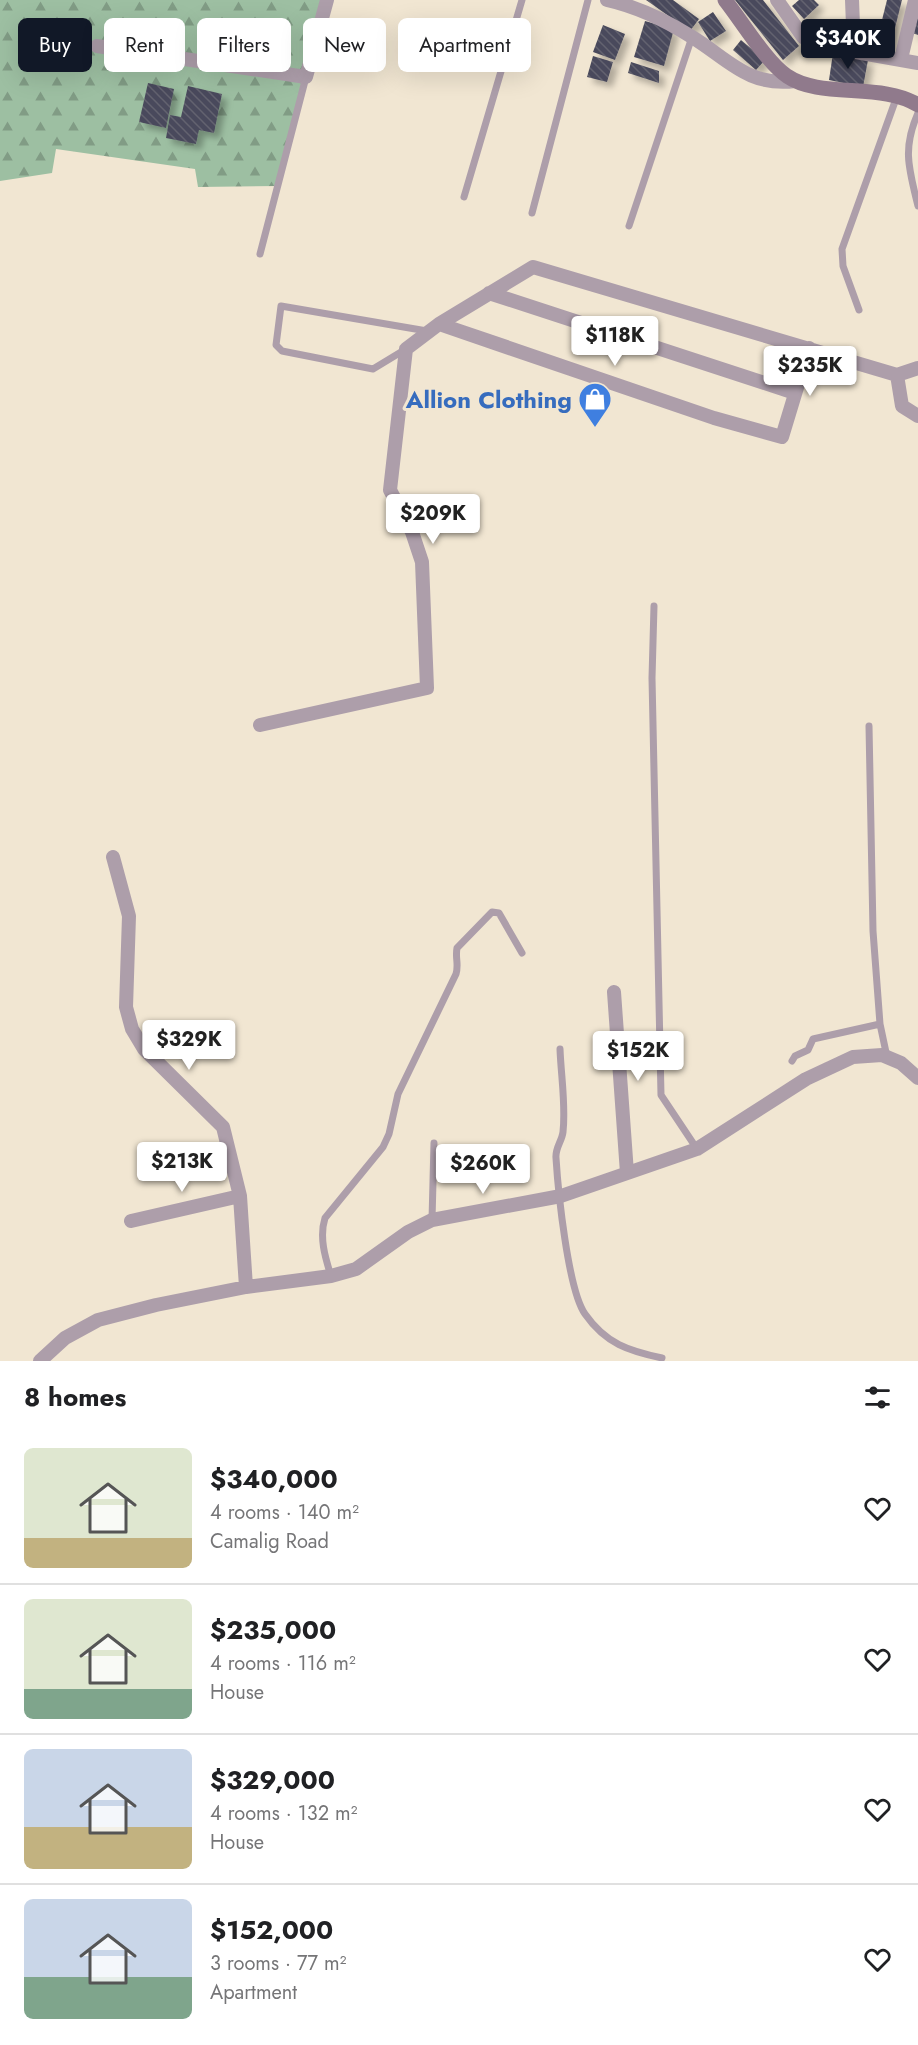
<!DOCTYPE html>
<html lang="en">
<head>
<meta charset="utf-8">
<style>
  body { margin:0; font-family:Jost,sans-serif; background:#f2f2f2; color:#202124; height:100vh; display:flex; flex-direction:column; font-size:22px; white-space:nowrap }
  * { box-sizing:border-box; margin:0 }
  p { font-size:20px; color:#757577 }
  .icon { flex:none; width:33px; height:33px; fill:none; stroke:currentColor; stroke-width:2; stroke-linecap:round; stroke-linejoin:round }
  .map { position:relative; height:1361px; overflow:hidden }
  .details { display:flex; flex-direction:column; background:#fff; flex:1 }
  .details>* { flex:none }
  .hud { position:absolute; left:18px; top:18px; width:600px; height:54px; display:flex; gap:12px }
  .price { position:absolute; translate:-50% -51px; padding:0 14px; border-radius:6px; background:#fff; color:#222; font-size:20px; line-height:39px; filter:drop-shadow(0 2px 3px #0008) }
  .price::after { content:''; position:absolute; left:50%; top:36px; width:18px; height:14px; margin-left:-9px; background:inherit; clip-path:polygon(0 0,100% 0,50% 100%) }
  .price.current { background:#111827; color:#fff }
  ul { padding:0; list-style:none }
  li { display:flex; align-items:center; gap:18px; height:150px; padding:0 24px }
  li+li { border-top:2px solid #e0e0e0 }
  li span { display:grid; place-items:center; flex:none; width:168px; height:120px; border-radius:9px; color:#555 }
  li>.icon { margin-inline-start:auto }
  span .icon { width:72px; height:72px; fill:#fffc; stroke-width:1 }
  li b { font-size:26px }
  h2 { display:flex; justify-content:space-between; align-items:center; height:72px; padding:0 24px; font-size:26px }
  .chip { padding:0 21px; border-radius:9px; background:#fff; box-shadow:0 6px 24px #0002; font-size:21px; line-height:54px }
  .chip.current { background:#111827; color:#fff }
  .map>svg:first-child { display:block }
  .forest { fill:url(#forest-firs) }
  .building { fill:url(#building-back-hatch); filter:url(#shadow) }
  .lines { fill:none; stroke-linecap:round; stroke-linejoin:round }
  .lane { stroke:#ad9eaa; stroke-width:7 }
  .street { stroke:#ad9eaa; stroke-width:14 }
  .secondary { stroke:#907a8c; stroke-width:15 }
  .labels { text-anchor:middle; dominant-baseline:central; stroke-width:6; stroke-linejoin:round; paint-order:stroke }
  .shop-label { font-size:24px; font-weight:bold; fill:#366cbe; stroke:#f1e6d2; text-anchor:end }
</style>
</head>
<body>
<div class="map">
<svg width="918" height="1361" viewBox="0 0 918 1361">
  <defs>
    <pattern id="forest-firs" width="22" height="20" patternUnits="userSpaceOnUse" patternTransform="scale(1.5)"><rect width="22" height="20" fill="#9dbfa2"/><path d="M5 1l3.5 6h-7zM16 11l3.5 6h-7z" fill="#819c85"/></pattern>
    <pattern id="building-back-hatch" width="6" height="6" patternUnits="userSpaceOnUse" patternTransform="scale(1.5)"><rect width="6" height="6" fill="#4a4a5b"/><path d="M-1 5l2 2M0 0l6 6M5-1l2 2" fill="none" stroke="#63626f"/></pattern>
    <filter id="shadow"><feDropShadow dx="5.5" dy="5.5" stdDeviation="3" flood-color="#0004"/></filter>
  </defs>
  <rect width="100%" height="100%" fill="#f1e6d2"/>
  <!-- forest -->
  <path class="forest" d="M 0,0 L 324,0 L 278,186 L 198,187 L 195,169 L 56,149 L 52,173 L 0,181 Z"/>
  <!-- building -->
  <path class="building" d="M 646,0 L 673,0 L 699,19 L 690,31 Z
    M 735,0 L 763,0 L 799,46 L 783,60 Z
    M 799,0 L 814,0 L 819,5 L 804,19 L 792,6 Z
    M 887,0 L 902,0 L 890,48 L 876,44 Z
    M 713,12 L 726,31 L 710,41 L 698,22 Z
    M 918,17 L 918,35 L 912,33 Z
    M 645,21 L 674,29 L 664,66 L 634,57 Z
    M 603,25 L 625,34 L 615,60 L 593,52 Z
    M 741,40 L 765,60 L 756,70 L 733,50 Z
    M 833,53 L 868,60 L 863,87 L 829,80 Z
    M 593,56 L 613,62 L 607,82 L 587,77 Z
    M 631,62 L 659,71 L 659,83 L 628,73 Z
    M 148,83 L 174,89 L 166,128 L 139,122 Z
    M 188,86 L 222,94 L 214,133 L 199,130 L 196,144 L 166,138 L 170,115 L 181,117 Z"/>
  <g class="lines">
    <!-- lane -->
    <path class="lane" d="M 918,113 C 902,149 909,169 918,206
      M 464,197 L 522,0
      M 532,213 L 588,0
      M 629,226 L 692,37
      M 260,254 L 306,77
      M 859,310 L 843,266 L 842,249 L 897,96
      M 406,349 L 373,369 L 282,351 L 276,345 L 281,306 L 427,331
      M 654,606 L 652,678 L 661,1095 L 697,1149
      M 869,726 L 873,931 L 880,1024 L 887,1057
      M 560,1049 C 561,1076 566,1105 563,1132 C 562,1141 555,1148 556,1158 C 558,1190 568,1290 585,1314 C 606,1344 629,1351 662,1358
      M 792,1061 L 795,1056 L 808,1050 L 813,1039 L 880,1024
      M 432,1220 L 434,1143
      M 331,1276 C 325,1257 319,1237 325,1218 L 383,1147 L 389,1134 L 398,1094 L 456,974 C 459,964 455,958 457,948 L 492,912 L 499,913 L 522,953"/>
    <!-- street -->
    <path class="street" d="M 607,0 C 638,7 665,20 692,37 C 728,59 748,87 795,81
      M 777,0 L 803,37 L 816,45 L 918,63
      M 852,0 L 854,51
      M 97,46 L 306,77 L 327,0
      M 901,59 L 915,0
      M 489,293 L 795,393
      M 439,324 L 714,418 L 782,437 L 809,348
      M 897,375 L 902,406 L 918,416
      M 260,725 L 427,688 L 422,562 L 412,532 L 390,490 L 406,349 L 439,324 L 533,267 L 897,375 L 918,368
      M 113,857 L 129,916 L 126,1007 L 132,1029 L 144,1049 L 223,1127 L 240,1196 L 246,1287
      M 614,992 L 627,1173
      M 131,1221 L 240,1196
      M 40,1361 L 65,1338 L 98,1320 L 156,1305 L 246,1287 L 331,1276 L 356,1269 L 408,1232 L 432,1220 L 561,1196 L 697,1149 L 806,1079 L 853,1057 L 882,1055 L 901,1063 L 918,1078"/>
    <!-- secondary -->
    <path class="secondary" d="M 725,0 C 741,20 767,63 787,76 C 820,99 882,82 918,105"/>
  </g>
  <!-- icons -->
  <defs>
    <symbol id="shop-pin" viewBox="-11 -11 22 30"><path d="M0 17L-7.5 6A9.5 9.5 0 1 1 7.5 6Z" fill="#3f7fe0" stroke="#f1e6d2"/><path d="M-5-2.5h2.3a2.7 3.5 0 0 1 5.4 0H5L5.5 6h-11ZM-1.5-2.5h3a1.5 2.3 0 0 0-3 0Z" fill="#fff"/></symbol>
  </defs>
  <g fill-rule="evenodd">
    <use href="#shop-pin" x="576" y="380" width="38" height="52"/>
  </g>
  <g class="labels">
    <!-- shop labels -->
    <g class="shop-label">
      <text x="572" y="399">Allion Clothing</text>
    </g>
  </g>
</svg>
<b class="price current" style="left:848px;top:70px">$340K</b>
<b class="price" style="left:615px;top:367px">$118K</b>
<b class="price" style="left:810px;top:397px">$235K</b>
<b class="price" style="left:433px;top:545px">$209K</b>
<b class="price" style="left:189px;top:1071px">$329K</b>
<b class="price" style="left:638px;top:1082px">$152K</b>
<b class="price" style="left:182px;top:1193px">$213K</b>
<b class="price" style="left:483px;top:1195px">$260K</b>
<div class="hud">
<a class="chip current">Buy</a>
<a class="chip">Rent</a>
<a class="chip">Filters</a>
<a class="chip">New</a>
<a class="chip">Apartment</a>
</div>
</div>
<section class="details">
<h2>8 homes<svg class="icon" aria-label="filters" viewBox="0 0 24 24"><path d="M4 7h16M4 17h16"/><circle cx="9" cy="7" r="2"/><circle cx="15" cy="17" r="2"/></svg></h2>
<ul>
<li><span style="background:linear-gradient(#dfe7d0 75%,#c2b280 0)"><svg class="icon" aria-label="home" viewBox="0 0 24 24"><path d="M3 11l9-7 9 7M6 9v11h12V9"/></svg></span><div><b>$340,000</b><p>4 rooms · 140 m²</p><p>Camalig Road</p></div><svg class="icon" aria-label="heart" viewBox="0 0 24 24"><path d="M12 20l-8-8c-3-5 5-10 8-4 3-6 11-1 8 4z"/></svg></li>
<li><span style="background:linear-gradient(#dfe7d0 75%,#7fa58c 0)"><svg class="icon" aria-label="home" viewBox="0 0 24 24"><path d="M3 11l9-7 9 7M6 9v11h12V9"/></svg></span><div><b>$235,000</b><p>4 rooms · 116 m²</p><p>House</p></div><svg class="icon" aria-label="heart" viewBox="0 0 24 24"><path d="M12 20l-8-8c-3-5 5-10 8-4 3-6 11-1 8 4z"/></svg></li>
<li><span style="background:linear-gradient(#c9d6e8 65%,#c2b280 0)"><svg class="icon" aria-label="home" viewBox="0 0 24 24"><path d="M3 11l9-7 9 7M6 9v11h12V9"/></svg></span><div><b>$329,000</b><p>4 rooms · 132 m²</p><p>House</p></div><svg class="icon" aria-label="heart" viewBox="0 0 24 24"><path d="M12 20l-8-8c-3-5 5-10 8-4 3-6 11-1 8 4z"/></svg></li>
<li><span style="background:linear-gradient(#c9d6e8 65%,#7fa58c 0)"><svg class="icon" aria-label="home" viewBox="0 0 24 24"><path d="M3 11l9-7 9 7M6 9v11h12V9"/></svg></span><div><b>$152,000</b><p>3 rooms · 77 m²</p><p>Apartment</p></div><svg class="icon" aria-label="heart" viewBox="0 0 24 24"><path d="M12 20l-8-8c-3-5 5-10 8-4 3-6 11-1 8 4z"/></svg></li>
</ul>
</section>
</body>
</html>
